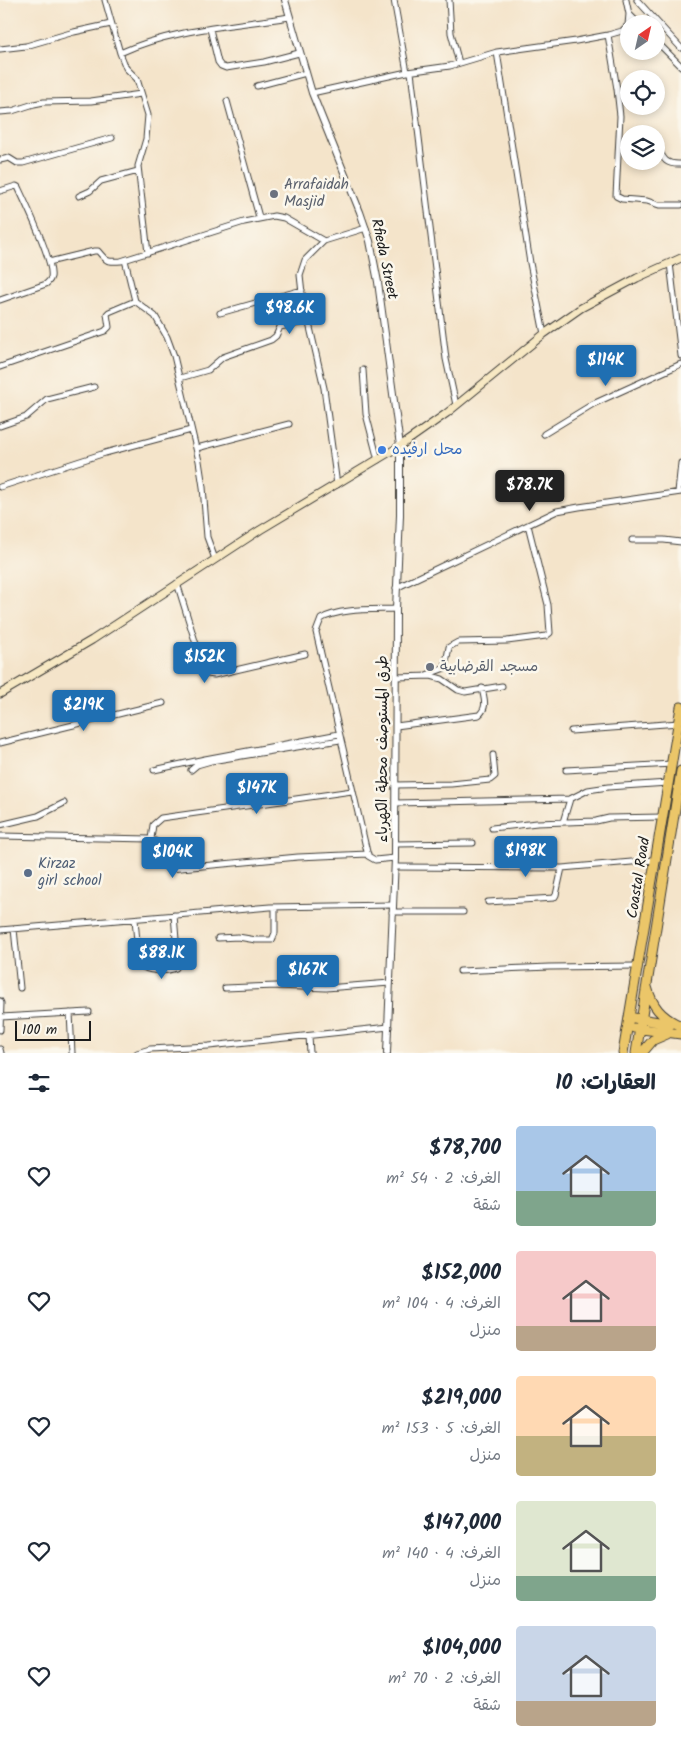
<!DOCTYPE html>
<html lang="ar">
<head>
<meta charset="utf-8">
<style>
  body { margin:0; font-family:Kalam,"Playpen Sans Arabic",sans-serif; background:#f6f6f7; color:#1f2937; direction:rtl; height:100vh; display:flex; flex-direction:column; font-size:19px; white-space:nowrap }
  * { box-sizing:border-box; margin:0 }
  p { font-size:16px; color:#747a83 }
  .icon { flex:none; width:28px; height:28px; fill:none; stroke:currentColor; stroke-width:2; stroke-linecap:round; stroke-linejoin:round }
  .map { position:relative; height:1053px; overflow:hidden; direction:ltr }
  .details { display:flex; flex-direction:column; background:#fff; flex:1 }
  .details>* { flex:none }
  .needle { width:32px; rotate:34deg }
  .buttons { position:absolute; left:620px; top:15px; display:grid; gap:10px }
  .buttons a { display:grid; place-items:center; width:45px; height:45px; border-radius:50%; background:#fff; box-shadow:0 2px 8px #0003; font-size:25px }
  .scale { position:absolute; left:15px; bottom:12px; width:76px; box-sizing:border-box; padding-left:5px; border:2px solid #1c1c1c; border-top:0; font-size:14px; line-height:18px; white-space:nowrap; color:#1c1c1c; -webkit-text-stroke:4px #fbf7ec; paint-order:stroke }
  .price { position:absolute; translate:-50% -42px; padding:0 11px; border-radius:5px; background:#1f6fb2; color:#fff; font-size:16px; line-height:32px; filter:drop-shadow(0 1px 2px #0008) }
  .price::after { content:''; position:absolute; left:50%; top:30px; width:15px; height:11px; margin-left:-8px; background:inherit; clip-path:polygon(0 0,100% 0,50% 100%) }
  .price.active { background:#222; color:#fff }
  ul { padding:0; list-style:none }
  li { display:flex; align-items:center; gap:15px; height:125px; padding:0 25px }
  li span { display:grid; place-items:center; flex:none; width:140px; height:100px; border-radius:5px; color:#555 }
  li>.icon { margin-inline-start:auto }
  span .icon { width:60px; height:60px; fill:#fffc; stroke-width:1 }
  li b { font-size:21px }
  h2 { display:flex; justify-content:space-between; align-items:center; height:60px; padding:0 25px; font-size:21px }
  .map>svg:first-child { display:block }
  .lines { fill:none; stroke-linecap:round; stroke-linejoin:round }
  .minor-casing { stroke:#3c3a36; stroke-width:7 }
  .tertiary-casing { stroke:#3c3a36; stroke-width:8 }
  .secondary-casing { stroke:#3c3a36; stroke-width:9 }
  .trunk-casing { stroke:#3c3a36; stroke-width:11 }
  .minor { stroke:#fff; stroke-width:5 }
  .tertiary { stroke:#fff; stroke-width:6 }
  .secondary { stroke:#f7e8c3; stroke-width:7 }
  .trunk { stroke:#ebc669; stroke-width:9 }
  .worship-dot { fill:#6b7280; stroke:#fbf7ec; stroke-width:2 }
  .shop-dot { fill:#3f7fe0; stroke:#fbf7ec; stroke-width:2 }
  .service-dot { fill:#5c6f8a; stroke:#fbf7ec; stroke-width:2 }
  .labels { text-anchor:middle; dominant-baseline:central; stroke-width:5; stroke-linejoin:round; paint-order:stroke }
  .worship-label { font-size:15px; fill:#5b616d; stroke:#fbf7ec; text-anchor:start }
  .street-label { font-size:15px; fill:#1c1c1c; stroke:#fbf7ec }
  .shop-label { font-size:15px; fill:#366cbe; stroke:#fbf7ec; text-anchor:start }
  .service-label { font-size:15px; fill:#4e5e75; stroke:#fbf7ec; text-anchor:start }
</style>
</head>
<body>
<div class="map">
<svg width="681" height="1053" viewBox="0 0 681 1053">
  <rect width="100%" height="100%" fill="#fbf7ec"/>
  <filter id="ink" filterUnits="userSpaceOnUse"><feTurbulence type="fractalNoise" baseFrequency=".02" numOctaves="2"/><feDisplacementMap in="SourceGraphic" scale="10" xChannelSelector="R" yChannelSelector="G"/><feConvolveMatrix kernelMatrix="1 2 1 2 8 2 1 2 1" color-interpolation-filters="sRGB"/></filter>
  <filter id="wash" filterUnits="userSpaceOnUse"><feTurbulence type="fractalNoise" baseFrequency=".0096" numOctaves="4" result="noise"/><feDisplacementMap in="SourceGraphic" scale="20" xChannelSelector="R" yChannelSelector="G"/><feGaussianBlur stdDeviation="1.12" result="paint"/><feColorMatrix in="noise" values="0 0 0 0 0 0 0 0 0 0 0 0 0 0 0 0 0 1.4 0 .05"/><feComposite in="paint" operator="in"/></filter>
  <g filter="url(#wash)">
    <rect width="100%" height="100%" fill="#f4e4ca"/>
  </g>
  <g filter="url(#ink)">
    <g class="lines">
      <defs>
        <path id="minor" d="M 105,0 L 120,53 L 126,68 L 137,79 L 148,115 L 146,139 L 138,166 L 148,253
          M 394,0 L 407,72
          M 449,0 L 451,33 L 459,63
          M 637,0 L 681,48
          M 629,14 L 639,24
          M 210,29 L 218,62 L 221,66 L 226,68 L 264,62 L 299,53
          M 608,35 L 617,89 L 620,116 L 616,196 L 622,199 L 647,201 L 659,205 L 681,205
          M 656,41 L 681,66
          M 0,49 L 26,46 L 74,32 L 111,24
          M 497,52 L 530,263 L 544,334
          M 120,53 C 172,29 233,26 289,17
          M 411,72 L 446,359 L 456,405
          M 257,86 L 306,73
          M 312,93 L 407,72 L 450,66 L 497,52 L 576,41 L 608,35 L 622,31 L 628,25 L 629,14 L 626,0
          M 227,101 L 259,217
          M 0,112 L 12,111 L 34,104 L 44,102 L 91,101 L 141,94
          M 656,143 C 663,157 663,165 681,164
          M 0,160 L 9,158 L 17,163 L 23,163 L 112,138
          M 0,191 L 16,186 L 18,187 C 26,204 54,262 51,277 C 50,281 49,281 46,284 L 0,300
          M 79,196 L 90,191 L 101,181 L 138,171
          M 324,241 L 305,260 L 300,275 L 302,293 L 324,388 L 337,485
          M 125,260 L 135,301 L 155,316 L 167,337 L 174,356 L 199,461 L 203,487 L 207,537 L 215,559
          M 49,262 L 94,251 L 98,251 C 107,262 107,262 121,261 L 244,222 L 274,216 L 284,218 L 324,241 L 366,228
          M 670,263 L 681,356
          M 220,313 L 302,290
          M 0,367 L 105,331 L 109,327 L 107,314 L 109,312 L 135,301
          M 363,370 L 366,414 L 378,460
          M 180,378 L 208,370 L 223,357 L 271,340 L 276,336 L 280,327 L 309,321
          M 0,426 L 26,417 L 47,399 L 94,387
          M 544,434 L 593,404 L 681,364
          M 197,448 L 289,424
          M 0,487 L 105,453 L 191,430
          M 678,492 L 681,463
          M 632,540 L 664,540 L 681,542
          M 177,583 L 204,670 L 208,674 L 214,675 L 305,654
          M 396,588 L 557,511 L 579,507 L 681,492
          M 426,675 L 445,668 L 449,647 L 458,642 L 507,641 L 546,636 L 550,633 L 548,605 L 528,525
          M 396,677 L 431,676 L 442,679 L 458,690 L 465,692 L 502,686
          M 396,726 L 479,715 C 488,707 484,699 482,688
          M 571,731 L 679,723
          M 0,743 L 163,703
          M 154,770 L 205,759 L 339,734
          M 191,770 L 197,765 L 211,761 L 340,740
          M 566,770 L 672,764
          M 396,785 L 451,784 L 490,780 L 495,776 L 493,755
          M 396,803 L 570,799 L 588,790 L 608,787 L 668,783
          M 563,822 L 570,799
          M 0,825 L 38,816 L 64,803
          M 492,828 L 537,823 L 596,821 L 609,818 L 663,817
          M 0,836 L 151,839 C 164,843 162,854 163,865 L 170,869 L 298,857 L 368,854
          M 151,839 L 153,825 L 161,818 L 352,791
          M 395,844 L 473,843
          M 395,858 L 375,860 L 368,856 L 316,632 L 321,619 C 339,608 374,610 396,609
          M 395,867 L 562,868 L 655,860
          M 488,902 L 554,898 L 556,895 L 562,868
          M 392,912 L 463,912
          M 135,919 L 139,964 C 147,972 166,972 176,968 L 178,964 L 174,915
          M 14,929 L 20,988
          M 0,930 L 270,907 L 393,905
          M 218,938 L 238,937 L 256,940 L 272,940 L 275,933 L 275,907
          M 460,971 L 549,967 L 637,966
          M 225,988 L 277,986 L 326,988 L 390,983
          M 0,1001 L 1,1003 L 0,1030
          M 70,1013 L 72,1053
          M 1,1017 L 89,1012
          M 309,1036 L 310,1053
          M 0,1049 L 1,1053
          M 137,1053 L 150,1049 L 209,1046 L 389,1027"/>
        <path id="tertiary" d="M 285,0 L 312,93 L 360,212 L 370,241 L 378,282 L 400,446 L 400,515 L 396,609 L 395,858 L 387,1053"/>
        <path id="secondary" d="M 0,694 L 92,640 L 260,530 L 400,446 L 447,413 L 544,334 L 581,308 L 637,278 L 681,258"/>
        <path id="trunk" d="M 647,987 C 652,1006 661,1017 679,1025
          M 634,1018 L 671,1024
          M 634,1028 L 681,1034
          M 623,1053 L 681,707
          M 636,1053 L 681,771
          M 642,1053 L 653,1040 L 667,1034"/>
      </defs>
      <!-- minor casing -->
      <use href="#minor" class="minor-casing"/>
      <!-- tertiary casing -->
      <use href="#tertiary" class="tertiary-casing"/>
      <!-- secondary casing -->
      <use href="#secondary" class="secondary-casing"/>
      <!-- trunk casing -->
      <use href="#trunk" class="trunk-casing"/>
      <!-- minor -->
      <use href="#minor" class="minor"/>
      <!-- tertiary -->
      <use href="#tertiary" class="tertiary"/>
      <!-- secondary -->
      <use href="#secondary" class="secondary"/>
      <!-- trunk -->
      <use href="#trunk" class="trunk"/>
    </g>
  </g>
  <!-- markers -->
  <g class="worship-dot">
    <circle cx="274" cy="194" r="5"/>
    <circle cx="430" cy="667" r="5"/>
  </g>
  <circle class="shop-dot" cx="382" cy="450" r="5"/>
  <circle class="service-dot" cx="28" cy="873" r="5"/>
  <g class="labels">
    <!-- worship labels -->
    <g class="worship-label">
      <text x="284" y="185">Arrafaidah<tspan x="284" dy="17">Masjid</tspan></text>
      <text x="440" y="667">مسجد القرضابية</text>
    </g>
    <!-- street labels -->
    <g class="street-label">
      <text transform="translate(384 259) rotate(78)">Rfieda Street</text>
      <text transform="translate(383 749) rotate(-90)">طرق المستوصف محطة الكهرباء</text>
      <text transform="translate(639 878) rotate(-81)">Coastal Road</text>
    </g>
    <!-- shop labels -->
    <g class="shop-label">
      <text x="392" y="450">محل ارفيده</text>
    </g>
    <!-- service labels -->
    <g class="service-label">
      <text x="38" y="864">Kirzaz<tspan x="38" dy="17">girl school</tspan></text>
    </g>
  </g>
</svg>
<div class="buttons">
<a><svg class="needle" viewBox="-14 -14 28 28"><path d="M0-13l5 13h-10z" fill="#e53935"/><path d="M0 13l5-13h-10z" fill="#747a83"/></svg></a>
<a><svg class="icon" aria-label="locate" viewBox="0 0 24 24"><circle cx="12" cy="12" r="6"/><path d="M12 2v4M12 18v4M2 12h4M18 12h4"/></svg></a>
<a><svg class="icon" aria-label="layers" viewBox="0 0 24 24"><path d="M12 4l9 5-9 5-9-5zM3 14l9 5 9-5"/></svg></a>
</div>
<div class="scale">100 m</div>
<b class="price" style="left:290px;top:335px">$98.6K</b>
<b class="price" style="left:606px;top:387px">$114K</b>
<b class="price active" style="left:530px;top:512px">$78.7K</b>
<b class="price" style="left:205px;top:684px">$152K</b>
<b class="price" style="left:84px;top:732px">$219K</b>
<b class="price" style="left:257px;top:815px">$147K</b>
<b class="price" style="left:526px;top:878px">$198K</b>
<b class="price" style="left:173px;top:879px">$104K</b>
<b class="price" style="left:162px;top:980px">$88.1K</b>
<b class="price" style="left:308px;top:997px">$167K</b>
</div>
<section class="details">
<h2>العقارات: 10<svg class="icon" aria-label="filters" viewBox="0 0 24 24"><path d="M4 7h16M4 17h16"/><circle cx="9" cy="7" r="2"/><circle cx="15" cy="17" r="2"/></svg></h2>
<ul>
<li><span style="background:linear-gradient(#a9c7e8 65%,#7fa58c 0)"><svg class="icon" aria-label="home" viewBox="0 0 24 24"><path d="M3 11l9-7 9 7M6 9v11h12V9"/></svg></span><div><b>$78,700</b><p>الغرف: 2 · 54 m²</p><p>شقة</p></div><svg class="icon" aria-label="heart" viewBox="0 0 24 24"><path d="M12 20l-8-8c-3-5 5-10 8-4 3-6 11-1 8 4z"/></svg></li>
<li><span style="background:linear-gradient(#f6c9c9 75%,#b9a48a 0)"><svg class="icon" aria-label="home" viewBox="0 0 24 24"><path d="M3 11l9-7 9 7M6 9v11h12V9"/></svg></span><div><b>$152,000</b><p>الغرف: 4 · 104 m²</p><p>منزل</p></div><svg class="icon" aria-label="heart" viewBox="0 0 24 24"><path d="M12 20l-8-8c-3-5 5-10 8-4 3-6 11-1 8 4z"/></svg></li>
<li><span style="background:linear-gradient(#ffd9b3 60%,#c2b280 0)"><svg class="icon" aria-label="home" viewBox="0 0 24 24"><path d="M3 11l9-7 9 7M6 9v11h12V9"/></svg></span><div><b>$219,000</b><p>الغرف: 5 · 153 m²</p><p>منزل</p></div><svg class="icon" aria-label="heart" viewBox="0 0 24 24"><path d="M12 20l-8-8c-3-5 5-10 8-4 3-6 11-1 8 4z"/></svg></li>
<li><span style="background:linear-gradient(#dfe7d0 75%,#7fa58c 0)"><svg class="icon" aria-label="home" viewBox="0 0 24 24"><path d="M3 11l9-7 9 7M6 9v11h12V9"/></svg></span><div><b>$147,000</b><p>الغرف: 4 · 140 m²</p><p>منزل</p></div><svg class="icon" aria-label="heart" viewBox="0 0 24 24"><path d="M12 20l-8-8c-3-5 5-10 8-4 3-6 11-1 8 4z"/></svg></li>
<li><span style="background:linear-gradient(#c9d6e8 75%,#b9a48a 0)"><svg class="icon" aria-label="home" viewBox="0 0 24 24"><path d="M3 11l9-7 9 7M6 9v11h12V9"/></svg></span><div><b>$104,000</b><p>الغرف: 2 · 70 m²</p><p>شقة</p></div><svg class="icon" aria-label="heart" viewBox="0 0 24 24"><path d="M12 20l-8-8c-3-5 5-10 8-4 3-6 11-1 8 4z"/></svg></li>
</ul>
</section>
</body>
</html>
